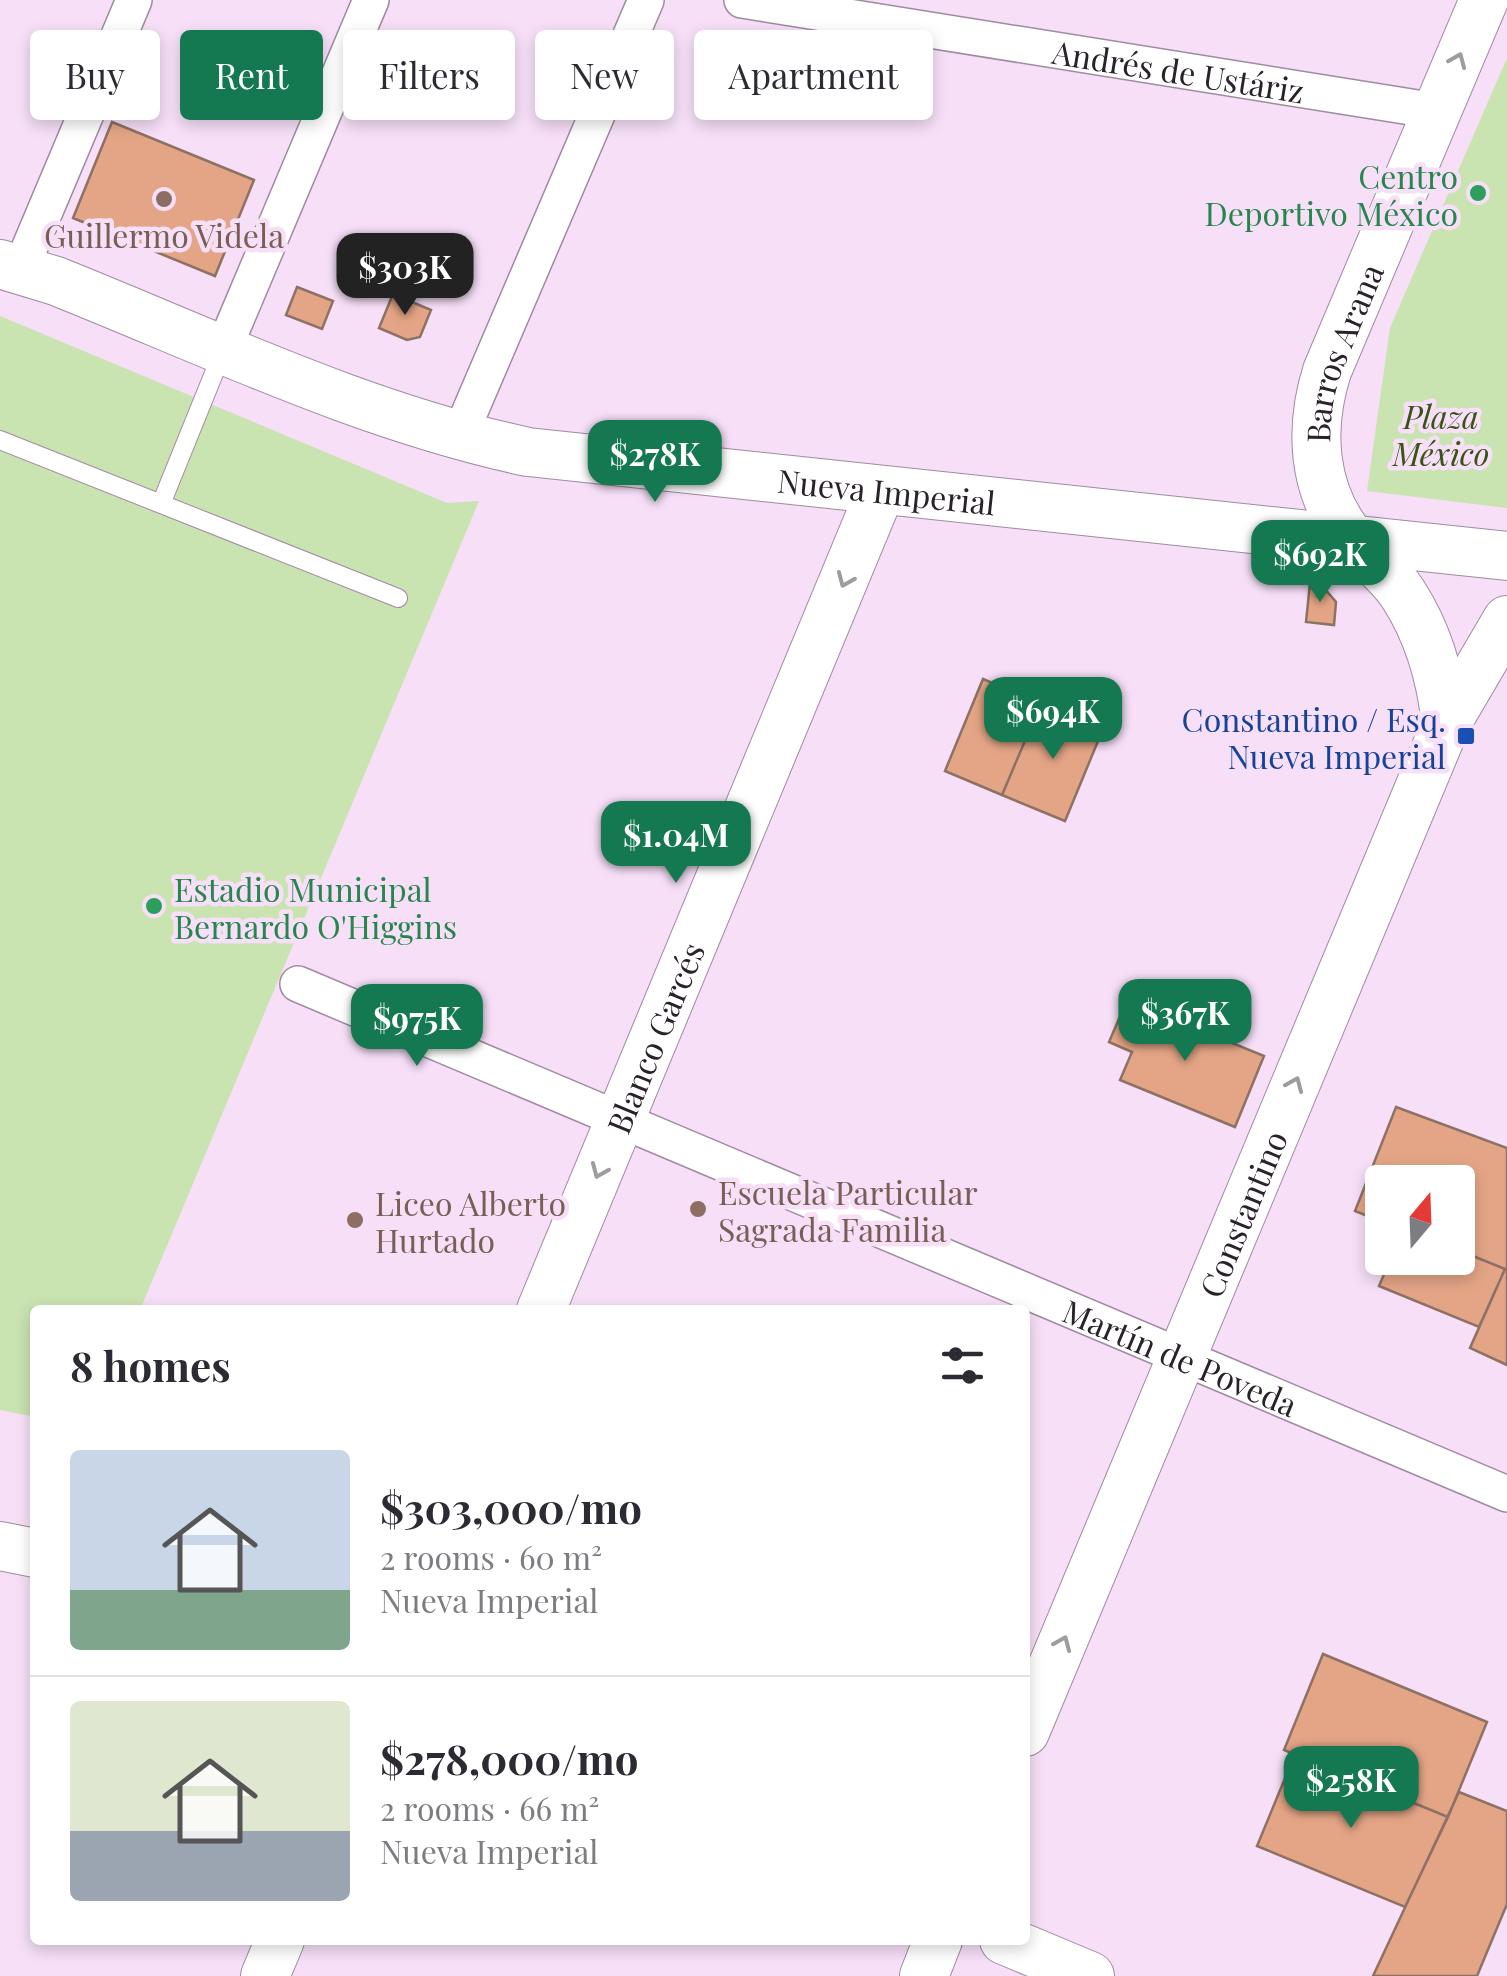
<!DOCTYPE html>
<html lang="en">
<head>
<meta charset="utf-8">
<style>
  body { margin:0; font-family:"Playfair Display",serif; background:#f2f2f3; color:#2b2b33; height:100vh; display:flex; flex-direction:column; font-size:38px; white-space:nowrap }
  * { box-sizing:border-box; margin:0 }
  p { font-size:32px; color:#7c7c81 }
  .icon { flex:none; width:55px; height:55px; fill:none; stroke:currentColor; stroke-width:2; stroke-linecap:round; stroke-linejoin:round }
  .map { position:relative; flex:1; overflow:hidden }
  .side { position:absolute; left:30px; top:1305px; width:1000px; height:640px; display:flex; flex-direction:column; background:#fff; border-radius:10px; box-shadow:0 5px 15px #0003 }
  .side>* { flex:none }
  .hud { position:absolute; left:30px; top:30px; width:1000px; height:90px; display:flex; gap:20px }
  .needle { width:65px; rotate:19deg }
  .fabs { position:absolute; left:1365px; top:1165px; display:grid; gap:20px }
  .fabs a { display:grid; place-items:center; width:110px; height:110px; border-radius:10px; background:#fff; box-shadow:0 5px 15px #0003; font-size:50px }
  .price { position:absolute; translate:-50% -85px; padding:0 22px; border-radius:20px; background:#147951; color:#fff; font-size:32px; line-height:65px; filter:drop-shadow(0 2px 5px #0008) }
  .price::after { content:''; position:absolute; left:50%; top:60px; width:30px; height:22px; margin-left:-15px; background:inherit; clip-path:polygon(0 0,100% 0,50% 100%) }
  .price.current { background:#222; color:#fff }
  ul { padding:0; list-style:none }
  li { display:flex; align-items:center; gap:30px; height:250px; padding:0 40px }
  li+li { border-top:2px solid #e1e1e2 }
  li span { display:grid; place-items:center; flex:none; width:280px; height:200px; border-radius:10px; color:#555 }
  li>.icon { margin-inline-start:auto }
  span .icon { width:120px; height:120px; fill:#fffc; stroke-width:1 }
  li b { font-size:42px }
  h2 { display:flex; justify-content:space-between; align-items:center; height:120px; padding:0 40px; font-size:42px }
  .chip { padding:0 35px; border-radius:10px; background:#fff; box-shadow:0 5px 15px #0003; font-size:35px; line-height:90px }
  .chip.current { background:#147951; color:#fff }
  .map>svg:first-child { display:block }
  .green { fill:#c9e3b1 }
  .building { fill:#e4a586; stroke:#8d7164; stroke-width:2.5 }
  .lines { fill:none; stroke-linecap:round; stroke-linejoin:round }
  .lane-casing { stroke:#9f8aa1; stroke-width:20 }
  .street-casing { stroke:#9f8aa1; stroke-width:38 }
  .secondary-casing { stroke:#9f8aa1; stroke-width:50 }
  .lane { stroke:#fff; stroke-width:18 }
  .street { stroke:#fff; stroke-width:35 }
  .secondary { stroke:#fff; stroke-width:48 }
  .oneway { stroke:#9f9ca0 }
  .leisure-dot { fill:#2e9e5b; stroke:#f6dff7; stroke-width:4 }
  .education-dot { fill:#8d6e63; stroke:#f6dff7; stroke-width:4 }
  .transit-dot { fill:#1a4fb4; stroke:#f6dff7; stroke-width:4 }
  .labels { text-anchor:middle; dominant-baseline:central; stroke-width:9; stroke-linejoin:round; paint-order:stroke }
  .street-label { font-size:32px; fill:#2a222b; stroke:#f6dff7 }
  .leisure-label { font-size:32px; fill:#27864d; stroke:#f6dff7; text-anchor:end }
  .education-label { font-size:32px; fill:#785e54; stroke:#f6dff7; text-anchor:start }
  .park-label { font-size:32px; font-style:italic; fill:#385316; stroke:#f6dff7 }
  .transit-label { font-size:32px; fill:#164399; stroke:#f6dff7; text-anchor:end }
</style>
</head>
<body>
<div class="map">
<svg width="1507" height="1976" viewBox="0 0 1507 1976">
  <rect width="100%" height="100%" fill="#f6dff7"/>
  <!-- green -->
  <path class="green" d="M 1507,58 L 1507,508 L 1367,491 L 1390,328 Z
    M 0,316 L 447,503 L 479,501 L 140,1310 L 35,1310 L 35,1417 L 0,1410 Z"/>
  <!-- building -->
  <path class="building" d="M 112,122 L 254,180 L 215,276 L 73,218 Z
    M 297,287 L 333,301 L 322,329 L 286,315 Z
    M 393,294 L 431,310 L 420,337 L 407,340 L 379,328 Z
    M 1311,573 L 1336,602 L 1334,625 L 1306,622 Z
    M 983,679 L 1041,703 L 1002,795 L 945,771 Z
    M 1041,703 L 1103,729 L 1065,821 L 1002,795 Z
    M 1127,1000 L 1264,1056 L 1235,1127 L 1120,1080 L 1132,1052 L 1109,1042 Z
    M 1396,1107 L 1507,1148 L 1507,1270 L 1458,1250 L 1458,1182 L 1382,1182 L 1382,1222 L 1355,1211 Z
    M 1458,1250 L 1505,1269 L 1479,1327 L 1379,1286 L 1391,1258 L 1458,1258 Z
    M 1505,1269 L 1507,1270 L 1507,1365 L 1470,1348 Z
    M 1323,1654 L 1487,1722 L 1448,1817 L 1284,1750 Z
    M 1295,1754 L 1448,1817 L 1405,1907 L 1257,1846 Z
    M 1459,1792 L 1507,1811 L 1507,1904 L 1477,1976 L 1373,1976 Z"/>
  <g class="lines">
    <defs>
      <path id="lane" d="M 0,440 L 398,598
        M 161,504 L 223,351"/>
      <g id="street">
        <path id="s1" d="M 742,0 L 1436,111"/>
        <path d="M 21,268 L 134,0"/>
        <path d="M 224,348 L 371,0"/>
        <path d="M 459,437 L 646,0"/>
        <path id="s2" d="M 298,984 L 1507,1494"/>
      </g>
      <g id="secondary">
        <path id="s3" d="M 0,264 L 56,281 C 211,343 364,417 528,452 L 1507,556"/>
        <path id="s4" d="M 1446,724 C 1441,677 1429,634 1403,594 C 1389,572 1367,558 1351,538 C 1312,490 1309,428 1327,371 L 1484,0"/>
        <path id="s5" d="M 541,1310 L 881,490"/>
        <path d="M 0,1546 L 35,1553"/>
        <path id="s6" d="M 1025,1732 L 1446,724 L 1507,620"/>
        <path d="M 1004,1940 L 1090,1976"/>
        <path d="M 265,1976 L 280,1940"/>
        <path d="M 924,1976 L 938,1940"/>
      </g>
    </defs>
    <!-- lane casing -->
    <use href="#lane" class="lane-casing"/>
    <!-- street casing -->
    <use href="#street" class="street-casing"/>
    <!-- secondary casing -->
    <use href="#secondary" class="secondary-casing"/>
    <!-- lane -->
    <use href="#lane" class="lane"/>
    <!-- street -->
    <use href="#street" class="street"/>
    <!-- secondary -->
    <use href="#secondary" class="secondary"/>
  </g>
  <!-- one-way arrows -->
  <defs><path id="oneway-chevron" d="M-2-3.5L2.5 0L-2 3.5" fill="none" stroke-width="1.6" stroke-linecap="round" stroke-linejoin="round" transform="scale(2.5)"/></defs>
  <g class="oneway">
    <use href="#oneway-chevron" transform="translate(1458 60) rotate(-67)"/>
    <use href="#oneway-chevron" transform="translate(845 580) rotate(113)"/>
    <use href="#oneway-chevron" transform="translate(1295 1084) rotate(-67)"/>
    <use href="#oneway-chevron" transform="translate(599 1171) rotate(113)"/>
    <use href="#oneway-chevron" transform="translate(1063 1643) rotate(-67)"/>
  </g>
  <!-- markers -->
  <g class="leisure-dot">
    <circle cx="1478" cy="193" r="10"/>
    <circle cx="154" cy="906" r="10"/>
  </g>
  <g class="education-dot">
    <circle cx="164" cy="199" r="10"/>
    <circle cx="698" cy="1209" r="10"/>
    <circle cx="355" cy="1220" r="10"/>
  </g>
  <rect class="transit-dot" x="1456" y="726" width="20" height="20" rx="5"/>
  <g class="labels">
    <!-- street labels -->
    <g class="street-label">
      <text stroke="none"><textPath href="#s1" startOffset="442">Andrés de Ustáriz</textPath></text>
      <text stroke="none"><textPath href="#s4" startOffset="412">Barros Arana</textPath></text>
      <text stroke="none"><textPath href="#s3" startOffset="922">Nueva Imperial</textPath></text>
      <text stroke="none"><textPath href="#s5" startOffset="295">Blanco Garcés</textPath></text>
      <text stroke="none"><textPath href="#s6" startOffset="562">Constantino</textPath></text>
      <text stroke="none"><textPath href="#s2" startOffset="958">Martín de Poveda</textPath></text>
    </g>
    <!-- leisure labels -->
    <g class="leisure-label">
      <text x="1458" y="175">Centro<tspan x="1458" dy="37">Deportivo México</tspan></text>
      <text x="174" y="888" text-anchor="start">Estadio Municipal<tspan x="174" dy="37">Bernardo O'Higgins</tspan></text>
    </g>
    <!-- education labels -->
    <g class="education-label">
      <text x="164" y="234" text-anchor="middle">Guillermo Videla</text>
      <text x="718" y="1191">Escuela Particular<tspan x="718" dy="37">Sagrada Familia</tspan></text>
      <text x="375" y="1202">Liceo Alberto<tspan x="375" dy="37">Hurtado</tspan></text>
    </g>
    <!-- park labels -->
    <g class="park-label">
      <text x="1441" y="415">Plaza<tspan x="1441" dy="37">México</tspan></text>
    </g>
    <!-- transit labels -->
    <g class="transit-label">
      <text x="1446" y="718">Constantino / Esq.<tspan x="1446" dy="37">Nueva Imperial</tspan></text>
    </g>
  </g>
</svg>
<div class="fabs">
<a><svg class="needle" viewBox="-14 -14 28 28"><path d="M0-13l5 13h-10z" fill="#e53935"/><path d="M0 13l5-13h-10z" fill="#7c7c81"/></svg></a>
</div>
<b class="price current" style="left:405px;top:318px">$303K</b>
<b class="price" style="left:655px;top:505px">$278K</b>
<b class="price" style="left:1320px;top:605px">$692K</b>
<b class="price" style="left:1053px;top:762px">$694K</b>
<b class="price" style="left:676px;top:886px">$1.04M</b>
<b class="price" style="left:1185px;top:1064px">$367K</b>
<b class="price" style="left:417px;top:1069px">$975K</b>
<b class="price" style="left:1351px;top:1831px">$258K</b>
<div class="hud">
<a class="chip">Buy</a>
<a class="chip current">Rent</a>
<a class="chip">Filters</a>
<a class="chip">New</a>
<a class="chip">Apartment</a>
</div>
<section class="side">
<h2>8 homes<svg class="icon" aria-label="filters" viewBox="0 0 24 24"><path d="M4 7h16M4 17h16"/><circle cx="9" cy="7" r="2"/><circle cx="15" cy="17" r="2"/></svg></h2>
<ul>
<li><span style="background:linear-gradient(#c9d6e8 70%,#7fa58c 0)"><svg class="icon" aria-label="home" viewBox="0 0 24 24"><path d="M3 11l9-7 9 7M6 9v11h12V9"/></svg></span><div><b>$303,000/mo</b><p>2 rooms · 60 m²</p><p>Nueva Imperial</p></div></li>
<li><span style="background:linear-gradient(#dfe7d0 65%,#9aa5b1 0)"><svg class="icon" aria-label="home" viewBox="0 0 24 24"><path d="M3 11l9-7 9 7M6 9v11h12V9"/></svg></span><div><b>$278,000/mo</b><p>2 rooms · 66 m²</p><p>Nueva Imperial</p></div></li>
</ul>
</section>
</div>
</body>
</html>
